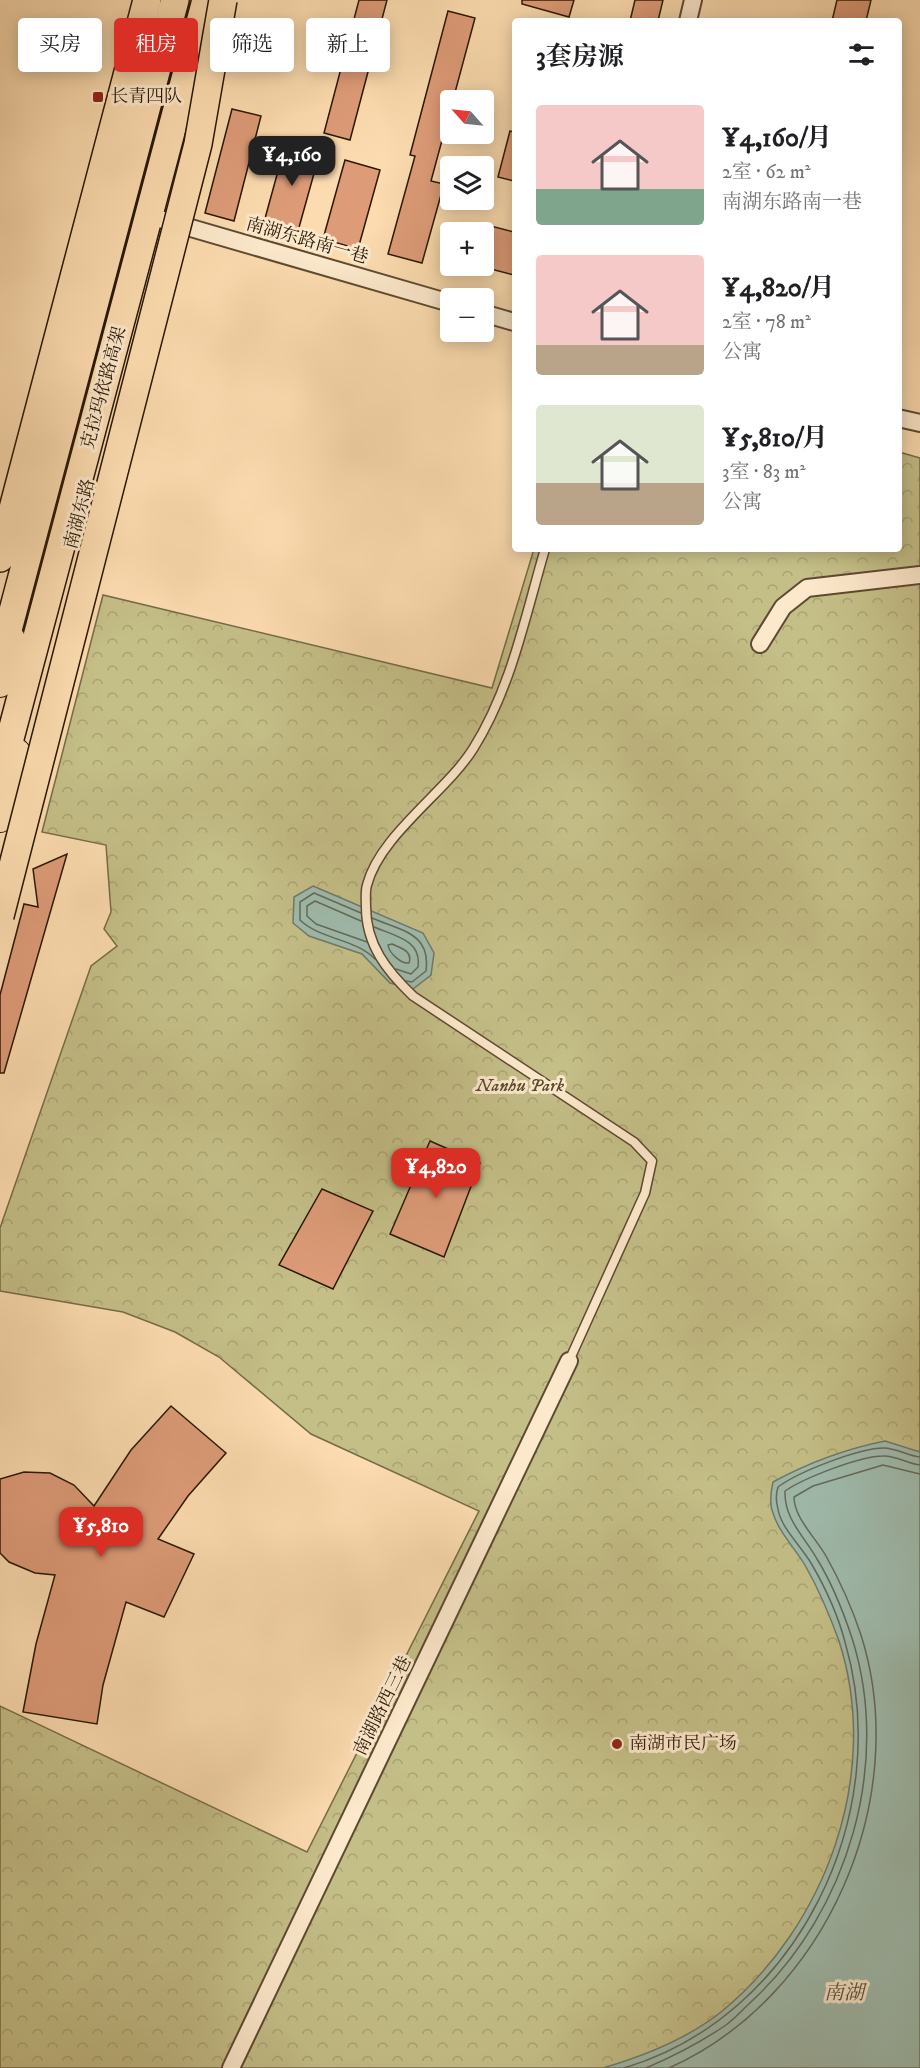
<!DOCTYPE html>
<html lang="zh">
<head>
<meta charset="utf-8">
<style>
  body { margin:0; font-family:"IM FELL DW Pica","Noto Serif SC",serif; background:#f2f2f2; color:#202124; height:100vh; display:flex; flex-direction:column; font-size:22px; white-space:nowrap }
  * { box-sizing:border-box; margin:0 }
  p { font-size:20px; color:#757577 }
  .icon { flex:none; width:33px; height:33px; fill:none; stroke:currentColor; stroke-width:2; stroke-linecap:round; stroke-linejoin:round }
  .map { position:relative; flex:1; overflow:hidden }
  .sheet { position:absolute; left:512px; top:18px; width:390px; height:534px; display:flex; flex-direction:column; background:#fff; border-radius:6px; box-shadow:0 3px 15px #0003 }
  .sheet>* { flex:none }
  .guide { position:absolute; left:18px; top:18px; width:404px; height:54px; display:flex; gap:12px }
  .needle { width:39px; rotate:297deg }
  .tools { position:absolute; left:440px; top:90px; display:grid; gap:12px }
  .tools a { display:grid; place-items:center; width:54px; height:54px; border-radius:6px; background:#fff; box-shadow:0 3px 15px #0003; font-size:30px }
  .price { position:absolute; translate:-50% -51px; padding:0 14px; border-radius:12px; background:#d93025; color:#fff; font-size:20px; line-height:39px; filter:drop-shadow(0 2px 3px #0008) }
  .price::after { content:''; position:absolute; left:50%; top:36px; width:18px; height:14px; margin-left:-9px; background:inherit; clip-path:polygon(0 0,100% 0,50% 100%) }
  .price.selected { background:#222; color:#fff }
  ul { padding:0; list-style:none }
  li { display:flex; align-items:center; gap:18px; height:150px; padding:0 24px }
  li span { display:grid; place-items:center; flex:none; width:168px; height:120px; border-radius:6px; color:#555 }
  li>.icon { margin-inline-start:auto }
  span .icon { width:72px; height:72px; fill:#fffc; stroke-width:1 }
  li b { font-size:26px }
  h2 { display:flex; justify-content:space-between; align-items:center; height:72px; padding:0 24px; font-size:26px }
  .tag { padding:0 21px; border-radius:6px; background:#fff; box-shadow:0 3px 15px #0003; font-size:21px; line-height:54px }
  .tag.selected { background:#d93025; color:#fff }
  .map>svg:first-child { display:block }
  .forest { fill:url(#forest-crowns); stroke:#766b47; stroke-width:1.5 }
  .water { fill:#9fbbad; stroke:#707a6b; stroke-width:1.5 }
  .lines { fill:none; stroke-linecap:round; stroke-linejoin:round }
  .shore { stroke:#646a5a; stroke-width:1.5 }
  .building { fill:#dd9b78; stroke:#291807; stroke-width:1.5 }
  .service-casing { stroke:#5e4931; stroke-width:11 }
  .minor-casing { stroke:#5e4931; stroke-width:20 }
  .primary-casing { stroke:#291807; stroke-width:28 }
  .trunk-casing { stroke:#291807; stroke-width:30 }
  .service { stroke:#fce8cb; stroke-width:8 }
  .minor { stroke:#fce8cb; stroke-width:16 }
  .primary { stroke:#fbdbaf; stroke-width:26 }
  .trunk { stroke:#fbdbaf; stroke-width:27 }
  .trunk-bridge-casing { stroke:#291807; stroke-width:30; stroke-linecap:butt }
  .trunk-bridge { stroke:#fbdbaf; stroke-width:27 }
  .poi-dot { fill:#8f2418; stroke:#fce8cb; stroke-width:2 }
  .labels { text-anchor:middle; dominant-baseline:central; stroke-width:6; stroke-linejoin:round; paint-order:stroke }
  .poi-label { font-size:18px; fill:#291807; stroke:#fce8cb; text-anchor:start }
  .street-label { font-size:18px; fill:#291807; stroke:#fce8cb }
  .park-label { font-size:18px; font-style:italic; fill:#584a2d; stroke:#fce8cb }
  .water-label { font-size:20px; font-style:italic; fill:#525141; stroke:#fce8cb }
</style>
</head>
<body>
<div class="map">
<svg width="920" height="2068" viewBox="0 0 920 2068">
  <defs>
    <pattern id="forest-crowns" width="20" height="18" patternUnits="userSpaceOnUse" patternTransform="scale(1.5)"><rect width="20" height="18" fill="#c4be87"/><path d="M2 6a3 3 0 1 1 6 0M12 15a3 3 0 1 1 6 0" fill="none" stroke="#a8a373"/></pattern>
  </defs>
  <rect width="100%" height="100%" fill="#fbdbaf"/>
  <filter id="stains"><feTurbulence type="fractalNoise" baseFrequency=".00333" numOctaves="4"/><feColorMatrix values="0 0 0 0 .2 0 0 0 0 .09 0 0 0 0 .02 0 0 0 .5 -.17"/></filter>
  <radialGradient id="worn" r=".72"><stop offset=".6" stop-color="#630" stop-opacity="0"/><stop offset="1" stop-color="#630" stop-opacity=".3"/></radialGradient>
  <!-- forest -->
  <path class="forest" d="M 899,452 L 920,458 L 920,2068 L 0,2068 L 0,1706 L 307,1852 L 479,1511 L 311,1434 L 219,1357 L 175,1332 L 123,1312 L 0,1291 L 0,1228 L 91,966 L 117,946 L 104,929 L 111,912 L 106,845 L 42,832 L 103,595 L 492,688 L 534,549 L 898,549 Z"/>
  <!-- water -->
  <path class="water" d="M 313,886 L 423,933 L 434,953 L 431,975 L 413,989 L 390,983 L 362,954 L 309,936 L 293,923 L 294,897 Z
    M 885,1441 L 920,1452 L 920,2068 L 603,2068 C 644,2056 687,2039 721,2012 C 826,1926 882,1774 839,1641 C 830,1616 819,1590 806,1567 C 796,1549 779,1533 773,1513 C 769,1504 771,1491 773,1482 C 808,1463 845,1449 885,1441 Z"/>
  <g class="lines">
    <!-- shore -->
    <path class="shore" d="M 361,913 L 314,893 L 300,902 L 300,920 C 321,940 354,938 375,959
      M 372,918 C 402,931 431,933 426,971 L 412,982 L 406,981
      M 361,921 L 315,901 L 307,906 L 307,916 L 316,924 L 367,942
      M 374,927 C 395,936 422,940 418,967 L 411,974 L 396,969
      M 392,944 C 401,948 413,951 409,963 C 401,964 389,953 388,945 Z
      M 624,2068 C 799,2016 895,1813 845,1642 C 838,1615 825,1587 811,1563 C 801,1546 781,1528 778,1509 C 776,1502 776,1493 778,1487 C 798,1472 859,1448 884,1448 C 896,1448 908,1456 920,1457
      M 646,2068 C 674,2056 701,2042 726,2025 C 736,2018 744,2008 753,2000 C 848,1911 892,1764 852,1638 C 843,1611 832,1583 817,1559 C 804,1536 784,1519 785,1491 C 804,1478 860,1456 883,1456 C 895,1455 908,1464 920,1465
      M 669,2068 C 826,1998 913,1799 861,1635 C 852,1608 840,1581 826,1556 C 816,1538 794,1518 794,1497 L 813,1486 L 883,1465 L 920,1474"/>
  </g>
  <!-- building -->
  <path class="building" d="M 359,0 L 387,0 L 350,140 L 324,133 Z
    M 522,0 L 574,0 L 569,17 L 522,4 Z
    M 635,0 L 663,0 L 658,21 L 630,21 Z
    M 837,0 L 871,0 L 866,21 L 832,21 Z
    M 448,11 L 475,18 L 453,100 L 450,100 L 450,111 L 431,181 L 444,184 L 422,263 L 388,254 L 415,156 L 410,155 Z
    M 232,109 L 261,116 L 234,221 L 205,213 Z
    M 510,131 L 514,132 L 514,181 L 498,177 Z
    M 286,142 L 320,152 L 298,231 L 264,222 Z
    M 345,160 L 380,170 L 358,249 L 323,239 Z
    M 483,224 L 514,232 L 514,275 L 483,267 Z
    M 67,854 L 4,1073 L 0,1073 L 0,995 L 24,904 L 38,907 L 33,869 Z
    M 430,1141 L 480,1163 L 444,1257 L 390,1234 Z
    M 322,1189 L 373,1211 L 333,1289 L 279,1265 Z
    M 171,1406 L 226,1453 L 188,1496 L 158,1539 L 194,1554 L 164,1617 L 126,1602 L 103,1685 L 97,1724 L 23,1712 L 36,1644 L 55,1575 L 35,1573 L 9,1562 L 0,1553 L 0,1479 L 24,1472 L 50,1473 L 74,1485 L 94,1506 L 131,1450 Z"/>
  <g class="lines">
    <defs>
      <path id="service" d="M 545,549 C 525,617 511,689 473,749 C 446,792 380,835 367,885 C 365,891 366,900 366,907 C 366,945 387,971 413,996 L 634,1142 L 652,1161 L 645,1193 L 569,1361"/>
      <path id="minor" d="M 688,21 L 693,0
        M 153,217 L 450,303
        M 483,313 L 514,322
        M 898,418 L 920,423
        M 760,644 L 783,607 L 807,588 L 920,575
        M 231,2068 L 569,1361"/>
      <path id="primary" d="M 0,684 L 12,639
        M 0,819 L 17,752"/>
      <path id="trunk" d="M 0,558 L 147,0
        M 0,660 L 175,0
        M 0,776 L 206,0"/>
    </defs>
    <!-- service casing -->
    <use href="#service" class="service-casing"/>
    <!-- minor casing -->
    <use href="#minor" class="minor-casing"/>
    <!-- primary casing -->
    <use href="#primary" class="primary-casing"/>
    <!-- trunk casing -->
    <use href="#trunk" class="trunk-casing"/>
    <!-- service -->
    <use href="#service" class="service"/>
    <!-- minor -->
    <use href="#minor" class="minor"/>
    <!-- primary -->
    <use href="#primary" class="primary"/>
    <!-- trunk -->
    <use href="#trunk" class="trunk"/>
    <defs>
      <path id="trunk-bridge" d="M 0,916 L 198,144 L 223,0"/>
    </defs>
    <!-- trunk-bridge casing -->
    <use href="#trunk-bridge" class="trunk-bridge-casing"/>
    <!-- trunk-bridge -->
    <use href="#trunk-bridge" class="trunk-bridge"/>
  </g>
  <!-- markers -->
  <g class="poi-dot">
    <rect x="92" y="91" width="12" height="12" rx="3"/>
    <circle cx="617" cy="1744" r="6"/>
  </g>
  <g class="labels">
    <!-- poi labels -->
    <g class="poi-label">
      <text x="110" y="97">长青四队</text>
      <text x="629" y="1744">南湖市民广场</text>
    </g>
    <!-- street labels -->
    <g class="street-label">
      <text transform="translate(307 241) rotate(16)">南湖东路南一巷</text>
      <text transform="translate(104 388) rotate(-75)">克拉玛依路高架</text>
      <text transform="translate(80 514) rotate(-75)">南湖东路</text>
      <text transform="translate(383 1706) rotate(-64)">南湖路西三巷</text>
    </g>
    <!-- park labels -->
    <g class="park-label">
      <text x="520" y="1086">Nanhu Park</text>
    </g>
    <!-- water labels -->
    <g class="water-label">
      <text x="844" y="1993">南湖</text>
    </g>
  </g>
  <rect width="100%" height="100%" filter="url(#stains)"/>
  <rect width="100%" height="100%" fill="url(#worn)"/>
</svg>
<div class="tools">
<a><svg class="needle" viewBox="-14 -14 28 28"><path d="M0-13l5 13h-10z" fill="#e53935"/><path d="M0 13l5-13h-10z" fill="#757577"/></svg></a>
<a><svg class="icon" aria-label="layers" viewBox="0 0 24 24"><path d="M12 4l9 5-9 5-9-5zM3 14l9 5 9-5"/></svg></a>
<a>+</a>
<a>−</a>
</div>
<b class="price selected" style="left:292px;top:187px">¥4,160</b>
<b class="price" style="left:436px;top:1199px">¥4,820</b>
<b class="price" style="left:101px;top:1558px">¥5,810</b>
<div class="guide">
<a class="tag">买房</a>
<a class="tag selected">租房</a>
<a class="tag">筛选</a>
<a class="tag">新上</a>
</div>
<section class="sheet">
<h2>3套房源<svg class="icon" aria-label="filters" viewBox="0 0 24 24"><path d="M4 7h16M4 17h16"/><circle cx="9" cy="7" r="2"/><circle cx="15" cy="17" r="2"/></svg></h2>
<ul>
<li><span style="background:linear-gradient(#f6c9c9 70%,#7fa58c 0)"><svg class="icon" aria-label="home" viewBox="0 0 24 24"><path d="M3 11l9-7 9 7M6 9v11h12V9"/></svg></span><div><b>¥4,160/月</b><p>2室 · 62 m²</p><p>南湖东路南一巷</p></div></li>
<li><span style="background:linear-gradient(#f6c9c9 75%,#b9a48a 0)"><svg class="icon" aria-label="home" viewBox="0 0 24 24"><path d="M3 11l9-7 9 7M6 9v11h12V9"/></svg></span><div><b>¥4,820/月</b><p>2室 · 78 m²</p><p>公寓</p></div></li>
<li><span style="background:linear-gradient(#dfe7d0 65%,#b9a48a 0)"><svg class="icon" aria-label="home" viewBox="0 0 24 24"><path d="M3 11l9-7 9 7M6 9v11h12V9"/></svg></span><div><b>¥5,810/月</b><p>3室 · 83 m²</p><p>公寓</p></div></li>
</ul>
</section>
</div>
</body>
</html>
